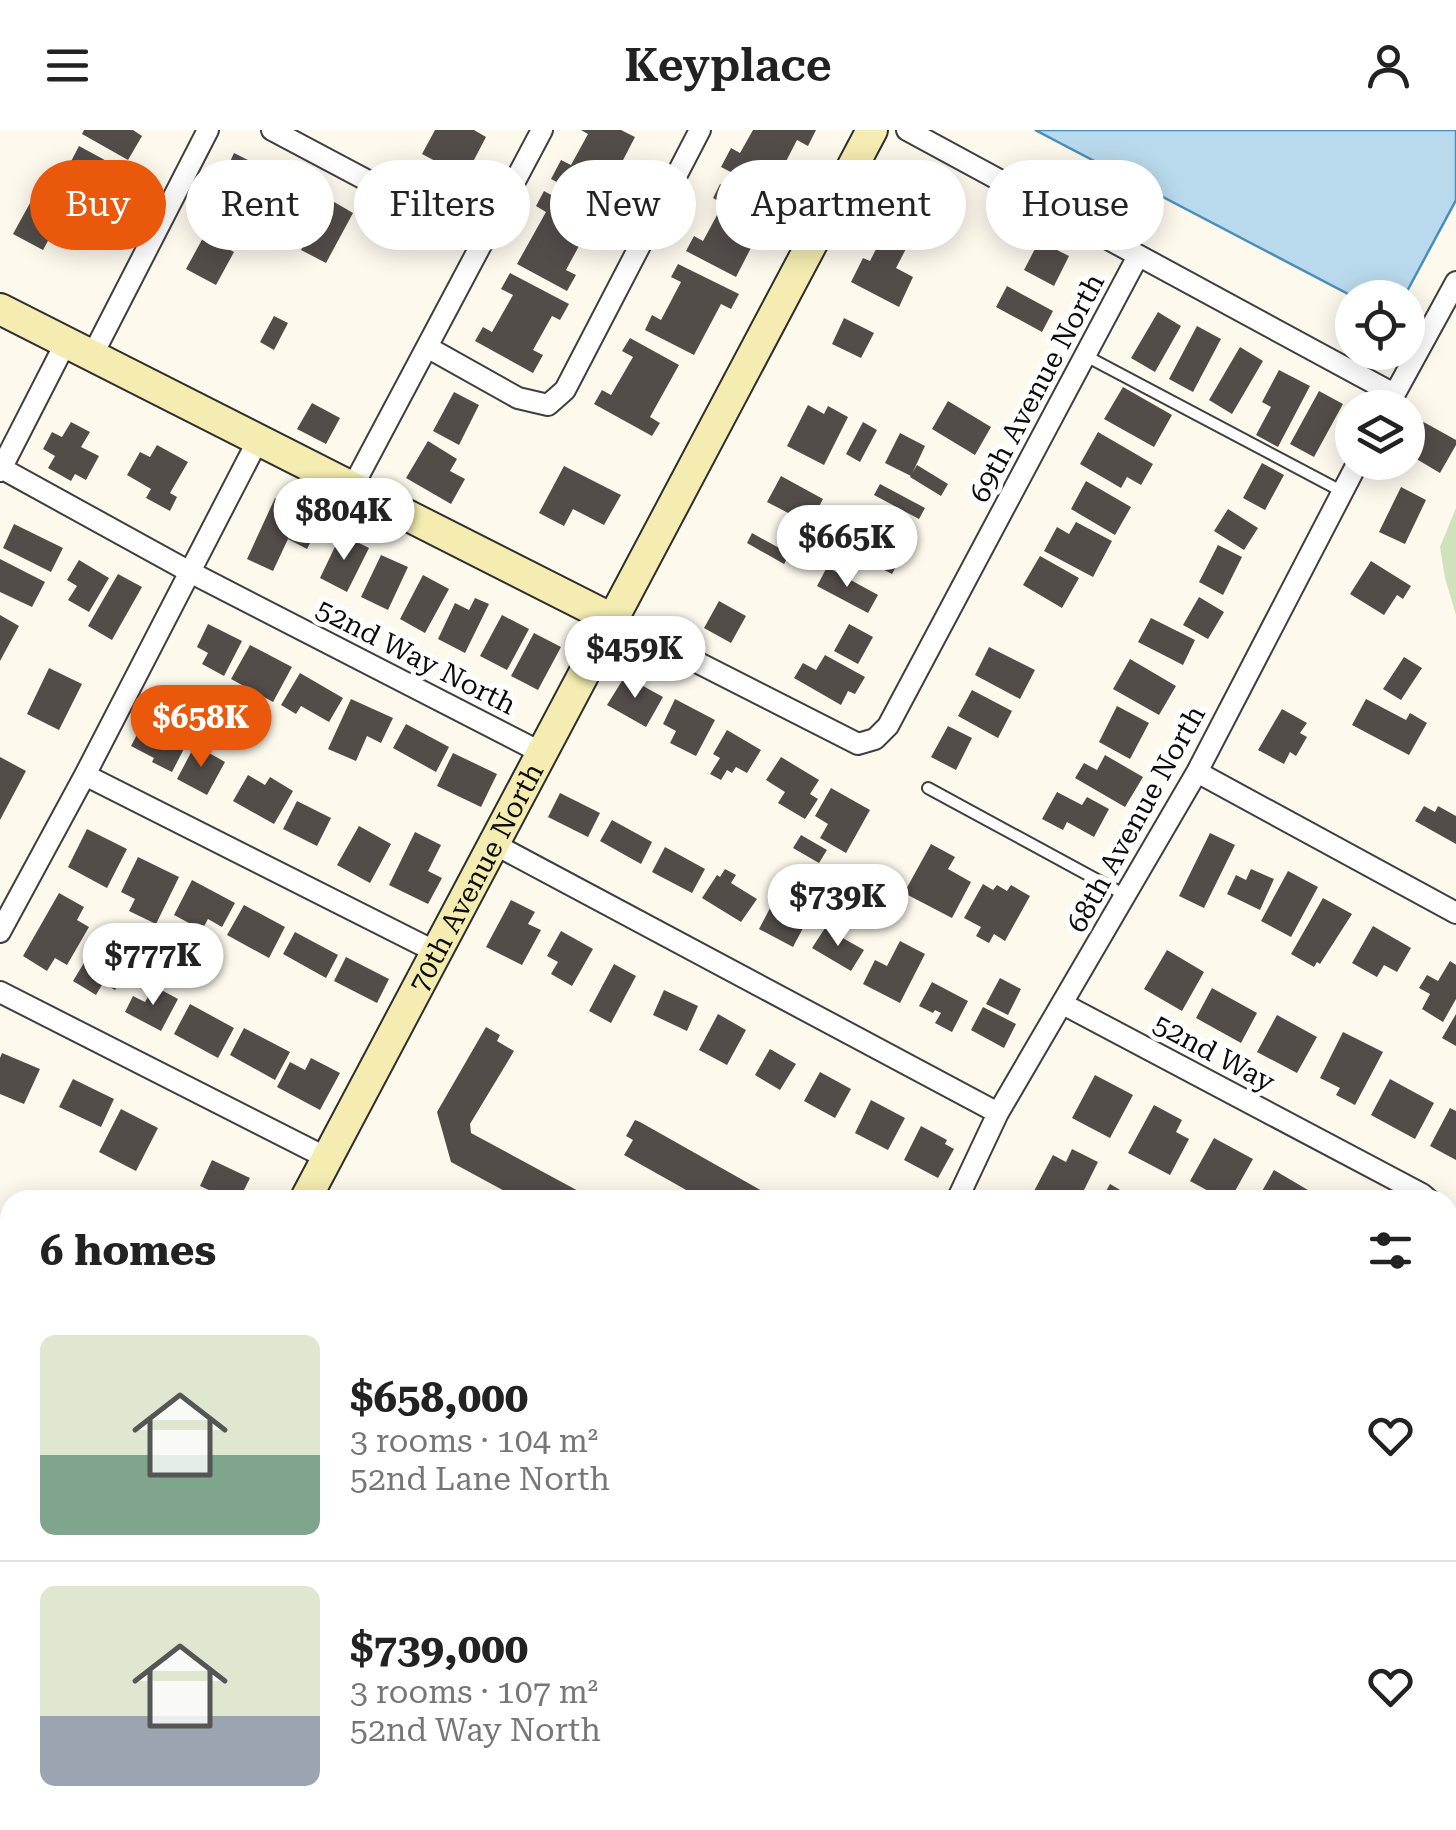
<!DOCTYPE html>
<html lang="en">
<head>
<meta charset="utf-8">
<style>
  body { margin:0; font-family:"Roboto Serif",serif; background:#f2f2f2; color:#222; height:100vh; display:flex; flex-direction:column; font-size:38px; white-space:nowrap }
  * { box-sizing:border-box; margin:0 }
  p { font-size:32px; color:#767676 }
  .icon { flex:none; width:55px; height:55px; fill:none; stroke:currentColor; stroke-width:2; stroke-linecap:round; stroke-linejoin:round }
  .map { position:relative; flex:1; overflow:hidden }
  .drawer { position:absolute; left:0px; top:1060px; width:1458px; height:640px; display:flex; flex-direction:column; background:#fff; border-radius:30px 30px 0 0; box-shadow:0 5px 25px #0003 }
  .drawer>* { flex:none }
  .hud { position:absolute; left:30px; top:30px; width:1398px; height:90px; display:flex; gap:20px }
  .fabs { position:absolute; left:1335px; top:150px; display:grid; gap:20px }
  .fabs a { display:grid; place-items:center; width:90px; height:90px; border-radius:50%; background:#fff; box-shadow:0 5px 25px #0003; font-size:50px }
  .price { position:absolute; translate:-50% -85px; padding:0 22px; border-radius:35px; background:#fff; color:#222; font-size:32px; line-height:65px; filter:drop-shadow(0 2px 5px #0008) }
  .price::after { content:''; position:absolute; left:50%; top:60px; width:30px; height:22px; margin-left:-15px; background:inherit; clip-path:polygon(0 0,100% 0,50% 100%) }
  .price.on { background:#ea580c; color:#fff }
  ul { padding:0; list-style:none }
  li { display:flex; align-items:center; gap:30px; height:250px; padding:0 40px }
  li+li { border-top:2px solid #e0e0e0 }
  li span { display:grid; place-items:center; flex:none; width:280px; height:200px; border-radius:15px; color:#555 }
  li>.icon { margin-inline-start:auto }
  span .icon { width:120px; height:120px; fill:#fffc; stroke-width:1 }
  li b { font-size:42px }
  h2 { display:flex; justify-content:space-between; align-items:center; height:120px; padding:0 40px; font-size:42px }
  .chip { padding:0 35px; border-radius:45px; background:#fff; box-shadow:0 5px 25px #0003; font-size:35px; line-height:90px }
  .chip.on { background:#ea580c; color:#fff }
  header { display:flex; justify-content:space-between; align-items:center; height:130px; padding:0 40px; background:#fff; font-size:45px; font-weight:600 }
  .map>svg:first-child { display:block }
  .green { fill:#d0e2bc }
  .water { fill:#b9daed; stroke:#498fba; stroke-width:2.5 }
  .lines { fill:none; stroke-linecap:round; stroke-linejoin:round }
  .canal { stroke:#b9daed; stroke-width:20 }
  .building { fill:#534d4a }
  .lane-casing { stroke:#3f3f3f; stroke-width:14 }
  .street-casing { stroke:#3f3f3f; stroke-width:24 }
  .secondary-casing { stroke:#2e2e2e; stroke-width:34 }
  .lane { stroke:#fff; stroke-width:10 }
  .street { stroke:#fff; stroke-width:20 }
  .secondary { stroke:#f4ecb1; stroke-width:30 }
  .rail-casing { stroke:#a9373e; stroke-width:10 }
  .rail { stroke:#fff; stroke-width:6; stroke-dasharray:19; stroke-linecap:butt }
  .labels { text-anchor:middle; dominant-baseline:central; stroke-width:10; stroke-linejoin:round; paint-order:stroke }
  .street-label { font-size:28px; fill:#0c0c0c; stroke:#fff }
</style>
</head>
<body>
<header><svg class="icon" aria-label="menu" viewBox="0 0 24 24"><path d="M4 6h16M4 12h16M4 18h16"/></svg>Keyplace<svg class="icon" aria-label="person" viewBox="0 0 24 24"><circle cx="12" cy="8" r="4"/><path d="M4 21q1-7 8-7t8 7"/></svg></header>
<div class="map">
<svg width="1456" height="1700" viewBox="0 0 1456 1700">
  <rect width="100%" height="100%" fill="#fdf9ed"/>
  <!-- green -->
  <path class="green" d="M 1456,378 L 1456,485 L 1445,448 L 1440,417 Z"/>
  <!-- water -->
  <path class="water" d="M 1035,0 L 1456,0 L 1456,70 L 1405,165 L 1398,168 L 1354,167 Z"/>
  <g class="lines">
    <!-- canal -->
    <path class="canal" d="M 651,1700 L 657,1690"/>
  </g>
  <!-- building -->
  <path class="building" d="M 84,0 L 133,0 L 142,6 L 128,30 L 82,4 Z
    M 435,0 L 474,0 L 486,7 L 465,47 L 422,24 Z
    M 581,0 L 621,0 L 635,7 L 607,61 L 618,67 L 610,80 L 551,49 L 561,30 L 571,35 L 588,4 Z
    M 753,0 L 816,0 L 808,16 L 797,10 L 779,45 L 790,51 L 781,68 L 721,37 L 731,18 L 740,23 Z
    M 79,16 L 125,41 L 111,68 L 65,43 Z
    M 234,23 L 258,35 L 243,64 L 235,60 L 230,71 L 215,64 Z
    M 261,35 L 286,48 L 259,101 L 234,88 Z
    M 912,43 L 943,60 L 927,88 L 897,70 Z
    M 41,53 L 92,80 L 82,98 L 61,87 L 43,120 L 13,104 Z
    M 720,54 L 771,79 L 736,147 L 686,121 L 694,106 L 703,111 L 723,74 L 713,68 Z
    M 544,61 L 602,93 L 594,108 L 586,103 L 566,140 L 576,145 L 567,161 L 517,134 L 546,82 L 536,76 Z
    M 329,69 L 353,83 L 326,133 L 301,120 Z
    M 885,101 L 909,113 L 896,138 L 913,147 L 899,177 L 851,152 L 863,128 L 870,131 Z
    M 204,106 L 234,122 L 216,155 L 186,139 Z
    M 1039,111 L 1069,126 L 1054,156 L 1024,140 Z
    M 678,134 L 739,164 L 731,179 L 721,174 L 694,225 L 645,200 L 652,185 L 661,190 L 681,152 L 671,147 Z
    M 510,143 L 569,174 L 560,190 L 552,186 L 533,220 L 543,225 L 533,243 L 475,211 L 483,197 L 492,202 L 513,165 L 501,159 Z
    M 1007,156 L 1053,181 L 1042,202 L 996,177 Z
    M 1158,182 L 1181,196 L 1155,242 L 1131,228 Z
    M 274,186 L 288,193 L 274,220 L 260,212 Z
    M 844,188 L 874,203 L 861,228 L 832,214 Z
    M 1197,196 L 1221,209 L 1193,262 L 1169,249 Z
    M 630,208 L 679,235 L 650,287 L 660,293 L 652,306 L 594,274 L 602,260 L 611,265 L 633,227 L 622,221 Z
    M 1240,217 L 1263,231 L 1232,284 L 1209,270 Z
    M 1279,240 L 1310,256 L 1278,317 L 1256,305 L 1271,277 L 1262,272 Z
    M 1123,257 L 1172,285 L 1154,317 L 1104,289 Z
    M 1319,261 L 1343,274 L 1314,327 L 1290,314 Z
    M 454,262 L 479,275 L 459,315 L 433,301 Z
    M 948,271 L 991,297 L 975,325 L 932,299 Z
    M 312,273 L 340,288 L 326,314 L 297,299 Z
    M 808,275 L 824,284 L 828,276 L 848,287 L 824,335 L 787,316 Z
    M 1420,290 L 1456,310 L 1456,315 L 1440,343 L 1408,324 L 1408,312 Z
    M 71,292 L 90,302 L 81,317 L 99,326 L 86,350 L 75,344 L 71,351 L 48,338 L 55,326 L 43,319 L 52,302 L 62,307 Z
    M 863,292 L 877,300 L 860,332 L 846,324 Z
    M 1098,302 L 1153,334 L 1141,355 L 1127,347 L 1121,358 L 1080,334 Z
    M 900,303 L 925,316 L 911,346 L 885,333 Z
    M 428,311 L 457,329 L 450,341 L 465,349 L 451,374 L 406,348 Z
    M 157,315 L 188,332 L 170,363 L 177,367 L 170,381 L 146,368 L 151,359 L 127,345 L 140,322 L 150,327 Z
    M 1262,333 L 1284,345 L 1265,380 L 1243,368 Z
    M 917,335 L 948,354 L 941,366 L 910,347 Z
    M 564,336 L 621,365 L 604,395 L 573,379 L 564,396 L 539,383 Z
    M 781,346 L 823,369 L 814,386 L 799,377 L 794,386 L 767,372 Z
    M 1086,351 L 1131,377 L 1115,405 L 1071,379 Z
    M 880,354 L 925,378 L 919,389 L 874,365 Z
    M 1401,357 L 1426,370 L 1405,414 L 1379,402 Z
    M 275,368 L 321,391 L 307,419 L 288,409 L 273,441 L 247,429 Z
    M 1228,379 L 1258,398 L 1244,420 L 1214,401 Z
    M 1076,392 L 1112,411 L 1093,447 L 1044,421 L 1057,397 L 1069,404 Z
    M 14,394 L 63,418 L 51,442 L 3,418 Z
    M 878,396 L 909,412 L 892,444 L 861,428 Z
    M 752,403 L 790,424 L 784,434 L 747,413 Z
    M 341,404 L 369,418 L 347,462 L 320,448 Z
    M 1218,415 L 1242,427 L 1223,465 L 1199,452 Z
    M 381,425 L 408,437 L 388,480 L 361,467 Z
    M 1040,426 L 1079,448 L 1062,478 L 1023,455 Z
    M 0,429 L 45,452 L 32,477 L 0,462 Z
    M 79,430 L 109,448 L 89,482 L 68,470 L 77,456 L 67,450 Z
    M 1371,431 L 1411,456 L 1403,469 L 1397,465 L 1384,485 L 1350,464 Z
    M 827,437 L 878,465 L 868,483 L 817,456 Z
    M 118,444 L 142,457 L 112,510 L 88,496 Z
    M 423,445 L 449,459 L 425,503 L 400,489 Z
    M 1199,467 L 1224,482 L 1208,509 L 1183,495 Z
    M 475,468 L 489,474 L 465,523 L 438,509 L 455,473 L 469,480 Z
    M 719,471 L 746,486 L 731,513 L 704,498 Z
    M 0,485 L 19,496 L 0,531 Z
    M 502,485 L 529,499 L 507,540 L 480,526 Z
    M 1151,488 L 1195,510 L 1183,535 L 1138,512 Z
    M 208,494 L 242,511 L 224,546 L 202,534 L 208,523 L 197,517 Z
    M 849,494 L 873,507 L 858,534 L 834,521 Z
    M 534,503 L 561,517 L 538,560 L 511,546 Z
    M 250,515 L 292,537 L 273,572 L 231,549 Z
    M 989,517 L 1035,540 L 1020,569 L 975,545 Z
    M 825,525 L 865,547 L 855,564 L 848,561 L 841,575 L 794,548 L 803,533 L 816,540 Z
    M 1404,527 L 1422,538 L 1401,570 L 1383,559 Z
    M 1130,529 L 1176,556 L 1159,585 L 1113,559 Z
    M 49,538 L 82,554 L 59,600 L 27,584 Z
    M 300,543 L 343,568 L 329,592 L 301,576 L 296,584 L 281,575 Z
    M 625,546 L 663,567 L 646,597 L 607,575 Z
    M 162,555 L 183,566 L 170,592 L 192,603 L 172,642 L 152,632 L 154,628 L 131,616 L 143,593 L 158,600 L 163,591 L 148,584 Z
    M 972,560 L 1012,581 L 998,608 L 958,586 Z
    M 351,569 L 393,588 L 381,613 L 367,606 L 356,631 L 328,619 Z
    M 675,569 L 715,590 L 696,626 L 670,613 L 676,601 L 663,594 Z
    M 1366,569 L 1406,590 L 1410,583 L 1427,593 L 1409,625 L 1352,595 Z
    M 1117,576 L 1149,593 L 1130,629 L 1099,612 Z
    M 1282,579 L 1307,593 L 1300,603 L 1307,607 L 1296,626 L 1290,622 L 1284,634 L 1258,620 Z
    M 406,594 L 449,617 L 436,642 L 393,618 Z
    M 948,596 L 972,608 L 956,640 L 931,627 Z
    M 727,600 L 761,620 L 747,643 L 736,637 L 732,643 L 727,640 L 721,650 L 710,644 L 720,628 L 713,624 Z
    M 195,615 L 225,632 L 207,665 L 177,649 Z
    M 453,623 L 497,644 L 481,677 L 437,656 Z
    M 1105,625 L 1143,647 L 1125,677 L 1075,648 L 1084,633 L 1097,640 Z
    M 0,627 L 26,641 L 0,690 Z
    M 781,627 L 819,650 L 810,664 L 818,669 L 805,689 L 778,673 L 785,662 L 766,650 Z
    M 248,645 L 265,655 L 270,647 L 293,661 L 274,694 L 233,671 Z
    M 831,658 L 870,680 L 846,723 L 820,708 L 828,694 L 815,686 Z
    M 1057,662 L 1082,675 L 1087,667 L 1109,679 L 1094,707 L 1067,692 L 1063,700 L 1042,689 Z
    M 560,663 L 600,683 L 588,707 L 548,687 Z
    M 297,671 L 331,688 L 317,716 L 283,699 Z
    M 1424,676 L 1435,682 L 1438,676 L 1456,686 L 1456,714 L 1415,691 Z
    M 612,690 L 652,712 L 641,734 L 600,711 Z
    M 359,696 L 391,714 L 370,753 L 337,735 Z
    M 87,699 L 127,719 L 107,758 L 68,737 Z
    M 415,702 L 441,715 L 428,741 L 442,748 L 428,774 L 389,755 Z
    M 1210,703 L 1235,715 L 1204,778 L 1179,766 Z
    M 801,705 L 827,720 L 819,733 L 793,718 Z
    M 931,714 L 955,727 L 948,739 L 971,752 L 952,788 L 904,763 Z
    M 665,717 L 705,739 L 692,763 L 652,742 Z
    M 138,727 L 179,747 L 156,794 L 129,781 L 135,769 L 121,762 Z
    M 725,739 L 736,745 L 731,753 L 757,769 L 741,792 L 702,768 L 717,745 L 720,747 Z
    M 1251,739 L 1274,749 L 1260,780 L 1227,764 L 1236,745 L 1246,750 Z
    M 1288,741 L 1318,757 L 1291,807 L 1261,791 Z
    M 192,750 L 235,773 L 222,797 L 208,789 L 202,800 L 174,785 Z
    M 983,754 L 993,760 L 997,755 L 1007,761 L 1011,755 L 1030,766 L 1005,811 L 994,804 L 989,813 L 976,806 L 981,797 L 964,788 Z
    M 59,763 L 84,777 L 77,790 L 89,797 L 67,835 L 55,828 L 47,841 L 23,826 Z
    M 777,765 L 811,783 L 793,817 L 759,799 Z
    M 1323,768 L 1352,784 L 1320,834 L 1317,832 L 1314,837 L 1291,824 Z
    M 511,770 L 535,782 L 528,794 L 541,800 L 522,835 L 486,817 Z
    M 244,775 L 285,797 L 269,828 L 227,805 Z
    M 1373,796 L 1411,818 L 1397,842 L 1384,835 L 1377,847 L 1352,833 Z
    M 825,798 L 864,820 L 851,841 L 812,818 Z
    M 561,801 L 593,819 L 572,856 L 551,844 L 558,832 L 547,826 Z
    M 295,802 L 338,825 L 326,848 L 283,824 Z
    M 102,803 L 137,825 L 115,860 L 103,853 L 96,865 L 73,851 Z
    M 900,811 L 925,824 L 900,873 L 863,854 L 875,830 L 887,836 Z
    M 1167,820 L 1204,842 L 1182,881 L 1144,859 Z
    M 346,827 L 389,849 L 377,873 L 334,851 Z
    M 1450,831 L 1456,835 L 1456,869 L 1443,892 L 1422,879 L 1430,864 L 1419,858 L 1427,845 L 1438,851 Z
    M 614,834 L 636,846 L 611,893 L 589,881 Z
    M 1000,848 L 1021,859 L 1008,885 L 986,874 Z
    M 932,852 L 968,871 L 952,902 L 935,893 L 941,883 L 935,880 L 933,883 L 919,876 Z
    M 154,856 L 178,869 L 161,901 L 125,882 L 133,866 L 145,872 Z
    M 1212,858 L 1257,883 L 1241,913 L 1196,888 Z
    M 664,860 L 698,876 L 687,901 L 653,885 Z
    M 190,874 L 234,898 L 218,928 L 174,904 Z
    M 983,877 L 1016,894 L 1004,918 L 971,900 Z
    M 718,884 L 746,900 L 727,935 L 699,920 Z
    M 1456,884 L 1456,916 L 1442,908 Z
    M 1277,885 L 1317,907 L 1297,943 L 1257,922 Z
    M 486,897 L 500,905 L 497,911 L 514,921 L 470,994 L 471,1003 L 595,1070 L 521,1070 L 451,1032 L 437,982 Z
    M 244,898 L 290,922 L 275,950 L 230,925 Z
    M 1343,902 L 1383,922 L 1355,975 L 1336,965 L 1340,958 L 1320,948 Z
    M 770,919 L 796,934 L 780,960 L 755,945 Z
    M 2,923 L 40,939 L 24,974 L 0,964 L 0,928 Z
    M 311,928 L 340,943 L 320,980 L 277,957 L 290,932 L 305,940 Z
    M 820,942 L 851,959 L 835,988 L 804,971 Z
    M 1095,945 L 1133,965 L 1110,1008 L 1072,988 Z
    M 73,949 L 114,969 L 101,997 L 59,977 Z
    M 1390,949 L 1434,973 L 1415,1009 L 1371,985 Z
    M 871,970 L 905,988 L 888,1020 L 855,1003 Z
    M 1154,975 L 1182,990 L 1176,1002 L 1189,1009 L 1170,1045 L 1128,1023 Z
    M 1450,978 L 1456,981 L 1456,1030 L 1430,1016 Z
    M 121,979 L 158,998 L 136,1041 L 99,1022 Z
    M 635,990 L 640,992 L 778,1070 L 704,1070 L 624,1025 L 633,1010 L 626,1006 Z
    M 921,996 L 947,1010 L 945,1014 L 954,1019 L 938,1048 L 904,1030 Z
    M 1214,1008 L 1253,1029 L 1230,1070 L 1225,1070 L 1190,1051 Z
    M 1072,1019 L 1098,1032 L 1079,1070 L 1046,1070 L 1033,1063 L 1053,1025 L 1066,1032 Z
    M 212,1030 L 250,1048 L 239,1070 L 209,1070 L 213,1062 L 200,1056 Z
    M 1274,1040 L 1313,1063 L 1309,1070 L 1257,1070 Z
    M 1110,1054 L 1137,1070 L 1101,1070 Z
    M 1456,1201 L 1456,1267 L 1449,1269 L 1448,1203 Z
    M 10,1251 L 10,1280 L 0,1274 L 0,1268 Z
    M 10,1396 L 10,1443 L 0,1438 L 0,1415 Z
    M 1448,1569 L 1456,1573 L 1456,1621 L 1448,1617 Z
    M 708,1690 L 760,1690 L 755,1700 L 703,1700 Z
    M 833,1690 L 915,1690 L 909,1700 L 827,1700 Z"/>
  <g class="lines">
    <defs>
      <path id="lane" d="M 1086,226 L 1343,362
        M 928,658 L 1125,765
        M 1448,1510 L 1456,1512
        M 790,1700 L 796,1690
        M 944,1700 L 949,1690"/>
      <path id="street" d="M 272,0 L 483,112
        M 907,0 L 1394,264
        M 427,217 L 518,268 L 548,275 L 565,260 L 700,0
        M 92,226 L 208,0
        M 1387,278 L 1456,152
        M 1,338 L 188,441 L 542,623
        M 0,341 L 66,212
        M 352,358 L 542,0
        M 612,489 L 858,614 L 875,609 L 888,596 L 1138,126
        M 1197,642 L 1456,783
        M 85,645 L 436,822
        M 494,714 L 998,983
        M 0,802 L 85,645 L 258,310
        M 0,862 L 327,1028
        M 1063,874 L 1422,1064 L 1429,1070
        M 957,1070 L 998,983 L 1197,642 L 1358,332
        M 1448,1090 L 1456,1106
        M 1448,1143 L 1456,1136
        M 0,1337 L 10,1342
        M 1448,1650 L 1456,1655"/>
      <g id="secondary">
        <path d="M 0,179 L 612,489"/>
        <path id="s1" d="M 305,1070 L 872,0"/>
        <path d="M 0,1652 L 10,1633"/>
      </g>
    </defs>
    <!-- lane casing -->
    <use href="#lane" class="lane-casing"/>
    <!-- street casing -->
    <use href="#street" class="street-casing"/>
    <!-- secondary casing -->
    <use href="#secondary" class="secondary-casing"/>
    <!-- lane -->
    <use href="#lane" class="lane"/>
    <!-- street -->
    <use href="#street" class="street"/>
    <!-- secondary -->
    <use href="#secondary" class="secondary"/>
    <defs>
      <path id="rail" d="M 1448,1340 L 1456,1337
        M 250,1700 L 283,1690"/>
    </defs>
    <!-- rail casing -->
    <use href="#rail" class="rail-casing"/>
    <!-- rail -->
    <use href="#rail" class="rail"/>
  </g>
  <g class="labels">
    <!-- street labels -->
    <g class="street-label">
      <text transform="translate(1037 258) rotate(-62)">69th Avenue North</text>
      <text transform="translate(416 527) rotate(27)">52nd Way North</text>
      <text transform="translate(1136 689) rotate(-61)">68th Avenue North</text>
      <text stroke="none"><textPath href="#s1" startOffset="365">70th Avenue North</textPath></text>
      <text transform="translate(1214 923) rotate(28)">52nd Way</text>
    </g>
  </g>
</svg>
<div class="fabs">
<a><svg class="icon" aria-label="locate" viewBox="0 0 24 24"><circle cx="12" cy="12" r="6"/><path d="M12 2v4M12 18v4M2 12h4M18 12h4"/></svg></a>
<a><svg class="icon" aria-label="layers" viewBox="0 0 24 24"><path d="M12 4l9 5-9 5-9-5zM3 14l9 5 9-5"/></svg></a>
</div>
<b class="price" style="left:344px;top:433px">$804K</b>
<b class="price" style="left:847px;top:460px">$665K</b>
<b class="price" style="left:635px;top:571px">$459K</b>
<b class="price on" style="left:201px;top:640px">$658K</b>
<b class="price" style="left:838px;top:819px">$739K</b>
<b class="price" style="left:153px;top:878px">$777K</b>
<div class="hud">
<a class="chip on">Buy</a>
<a class="chip">Rent</a>
<a class="chip">Filters</a>
<a class="chip">New</a>
<a class="chip">Apartment</a>
<a class="chip">House</a>
</div>
<section class="drawer">
<h2>6 homes<svg class="icon" aria-label="filters" viewBox="0 0 24 24"><path d="M4 7h16M4 17h16"/><circle cx="9" cy="7" r="2"/><circle cx="15" cy="17" r="2"/></svg></h2>
<ul>
<li><span style="background:linear-gradient(#dfe7d0 60%,#7fa58c 0)"><svg class="icon" aria-label="home" viewBox="0 0 24 24"><path d="M3 11l9-7 9 7M6 9v11h12V9"/></svg></span><div><b>$658,000</b><p>3 rooms · 104 m²</p><p>52nd Lane North</p></div><svg class="icon" aria-label="heart" viewBox="0 0 24 24"><path d="M12 20l-8-8c-3-5 5-10 8-4 3-6 11-1 8 4z"/></svg></li>
<li><span style="background:linear-gradient(#dfe7d0 65%,#9aa5b1 0)"><svg class="icon" aria-label="home" viewBox="0 0 24 24"><path d="M3 11l9-7 9 7M6 9v11h12V9"/></svg></span><div><b>$739,000</b><p>3 rooms · 107 m²</p><p>52nd Way North</p></div><svg class="icon" aria-label="heart" viewBox="0 0 24 24"><path d="M12 20l-8-8c-3-5 5-10 8-4 3-6 11-1 8 4z"/></svg></li>
</ul>
</section>
</div>
</body>
</html>
